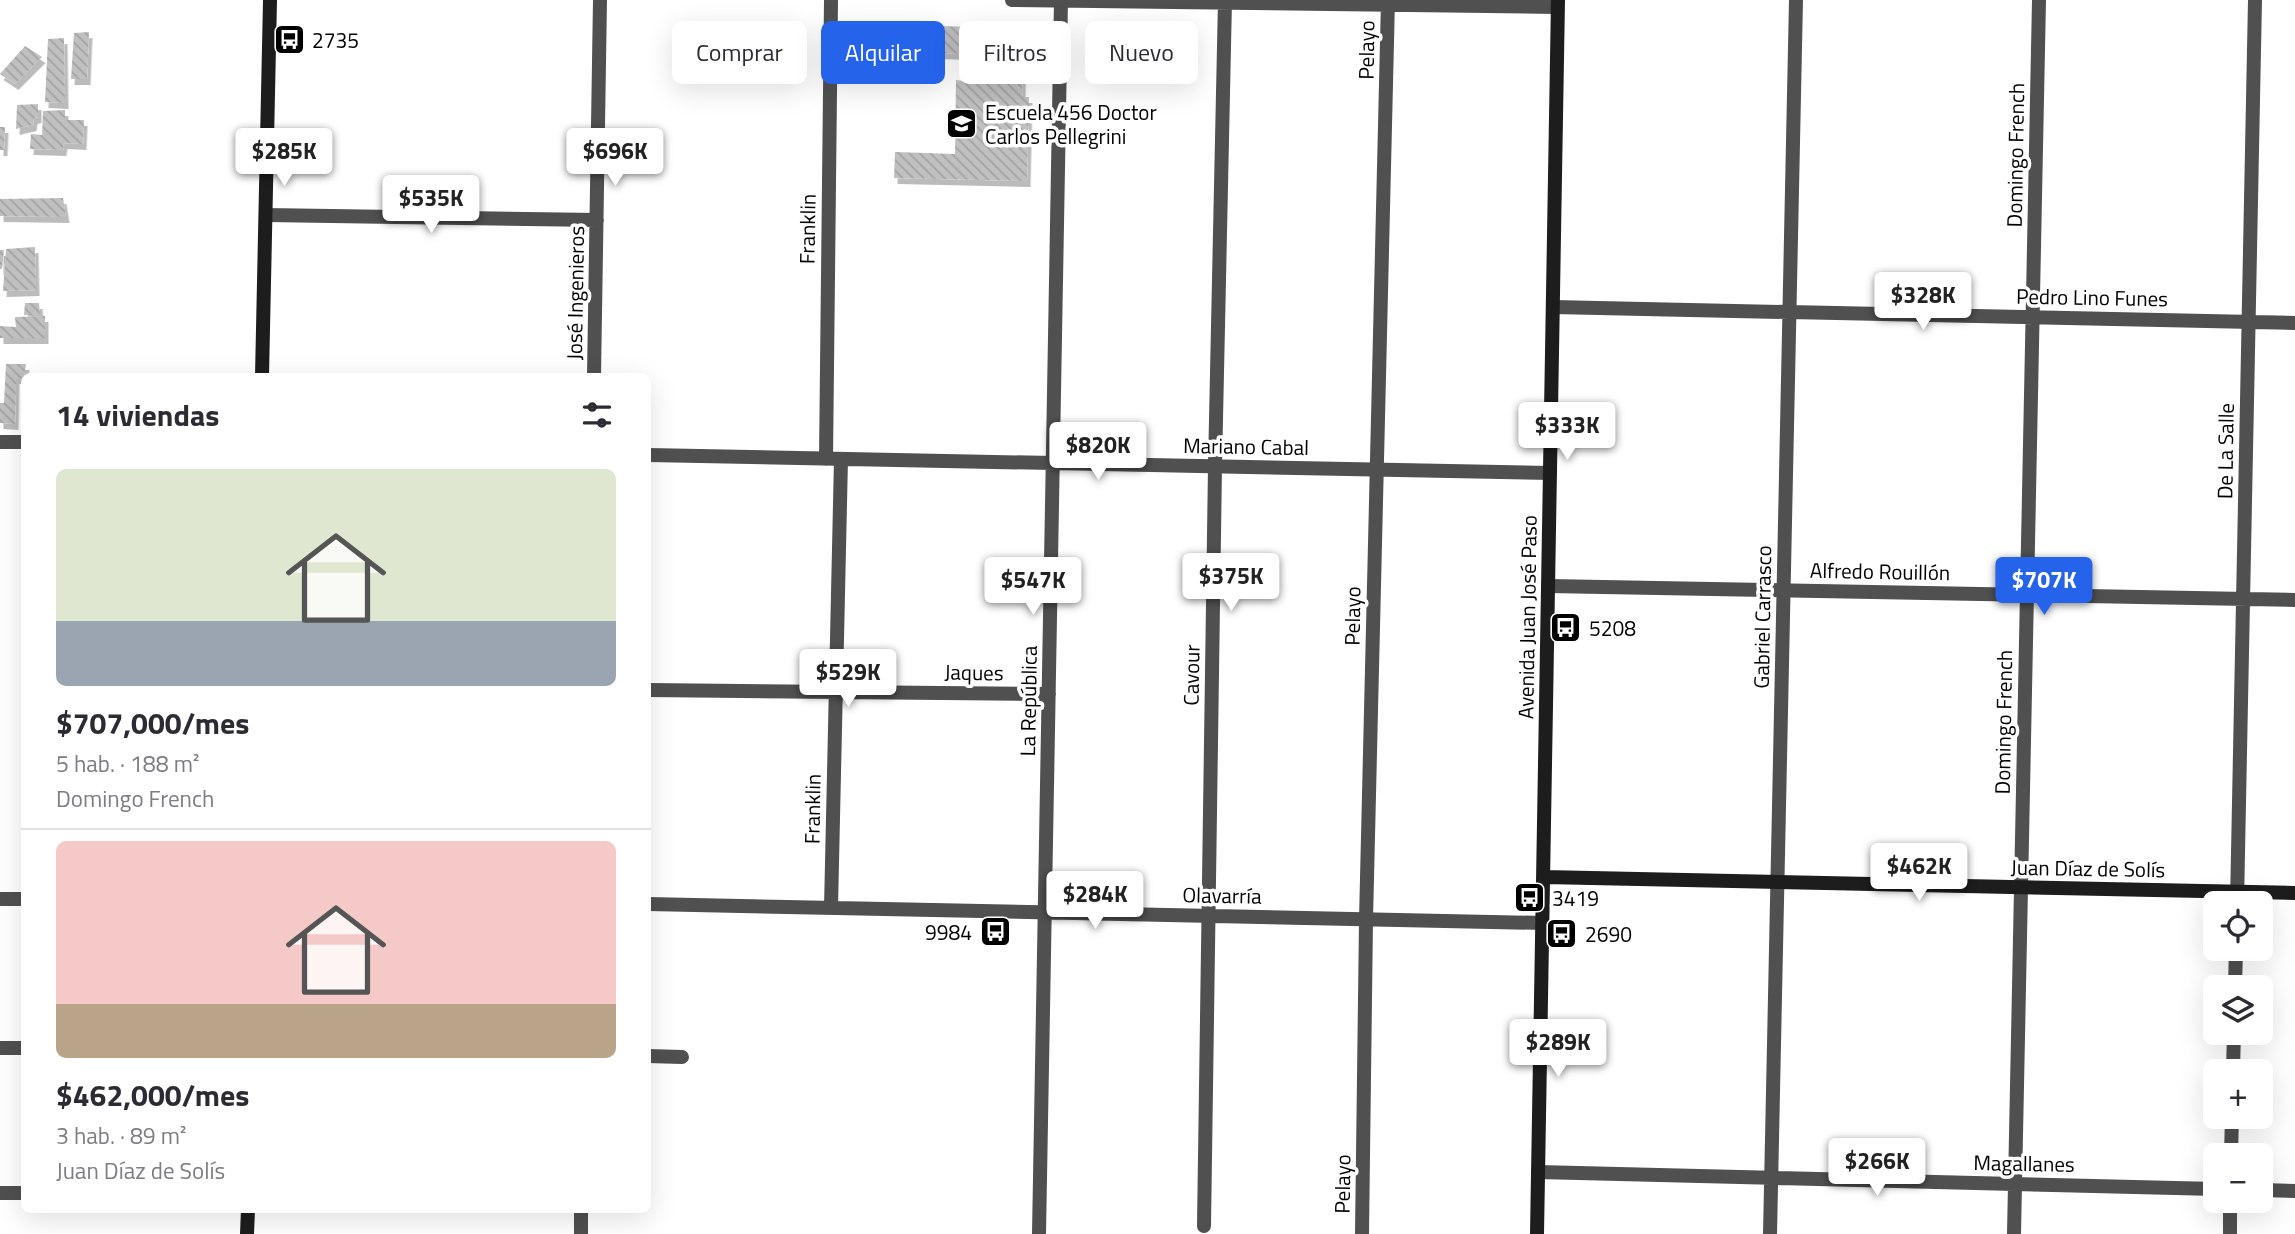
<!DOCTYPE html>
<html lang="es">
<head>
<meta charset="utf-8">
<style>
  body { margin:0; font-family:"Titillium Web",sans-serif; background:#f2f2f3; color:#2b2b33; height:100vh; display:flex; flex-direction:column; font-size:26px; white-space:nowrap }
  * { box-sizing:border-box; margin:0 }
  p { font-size:23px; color:#7c7c81 }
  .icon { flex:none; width:38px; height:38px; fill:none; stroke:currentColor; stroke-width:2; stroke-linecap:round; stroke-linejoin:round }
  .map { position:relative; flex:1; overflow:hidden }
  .sheet { position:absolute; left:21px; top:373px; width:630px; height:840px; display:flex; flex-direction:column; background:#fff; border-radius:10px; box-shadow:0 7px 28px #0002 }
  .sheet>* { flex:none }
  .banner { position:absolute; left:672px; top:21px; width:665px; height:63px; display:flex; gap:14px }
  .fabs { position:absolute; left:2203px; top:891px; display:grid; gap:14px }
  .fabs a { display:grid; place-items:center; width:70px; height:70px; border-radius:10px; background:#fff; box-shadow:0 7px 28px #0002; font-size:35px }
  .price { position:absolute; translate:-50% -60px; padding:0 16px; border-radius:7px; background:#fff; color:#222; font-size:23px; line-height:46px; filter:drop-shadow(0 2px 4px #0008) }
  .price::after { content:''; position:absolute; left:50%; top:42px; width:21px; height:16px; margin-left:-10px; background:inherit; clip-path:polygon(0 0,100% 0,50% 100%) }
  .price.selected { background:#2563eb; color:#fff }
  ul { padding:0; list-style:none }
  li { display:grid; align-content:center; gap:14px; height:371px; padding:0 35px }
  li+li { border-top:2px solid #e1e1e2 }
  li span { display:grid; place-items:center; height:217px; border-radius:10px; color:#555 }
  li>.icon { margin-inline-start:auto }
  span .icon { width:126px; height:126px; fill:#fffc; stroke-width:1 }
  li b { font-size:30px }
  h2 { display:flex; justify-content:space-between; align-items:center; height:84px; padding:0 35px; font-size:30px }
  .chip { padding:0 24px; border-radius:10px; background:#fff; box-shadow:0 7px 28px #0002; font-size:24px; line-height:63px }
  .chip.selected { background:#2563eb; color:#fff }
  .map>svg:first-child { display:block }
  .building { fill:url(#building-back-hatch); filter:url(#shadow) }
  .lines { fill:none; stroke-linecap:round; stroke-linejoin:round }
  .street { stroke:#505050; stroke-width:14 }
  .secondary { stroke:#1d1d1d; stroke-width:14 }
  .labels { text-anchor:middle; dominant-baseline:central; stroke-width:7; stroke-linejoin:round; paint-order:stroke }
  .poi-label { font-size:21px; fill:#000; stroke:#fff; text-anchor:start }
  .street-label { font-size:21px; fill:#000; stroke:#fff }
</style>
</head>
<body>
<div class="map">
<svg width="2295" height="1234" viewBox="0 0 2295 1234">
  <defs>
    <pattern id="building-back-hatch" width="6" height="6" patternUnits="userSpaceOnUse" patternTransform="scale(1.75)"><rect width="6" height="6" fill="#c0c0c0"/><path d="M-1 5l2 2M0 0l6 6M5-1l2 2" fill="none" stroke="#a3a3a3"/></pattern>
    <filter id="shadow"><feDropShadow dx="3.5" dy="6" stdDeviation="0" flood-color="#0004"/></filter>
  </defs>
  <rect width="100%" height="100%" fill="#fff"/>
  <!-- building -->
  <path class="building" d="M 898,25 L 1023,28 L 1022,97 L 1029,97 L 1027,181 L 894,178 L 895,152 L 955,154 L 956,80 L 964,81 L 965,54 L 935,53 L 935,76 L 896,75 Z
    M 89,32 L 87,79 L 71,79 L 74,33 Z
    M 64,38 L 65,103 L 45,102 L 48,39 Z
    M 25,46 L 42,57 L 15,84 L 0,74 Z
    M 38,104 L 38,117 L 34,118 L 33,125 L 16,129 L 17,105 Z
    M 65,110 L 65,120 L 84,120 L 83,144 L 64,143 L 63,150 L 30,149 L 31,134 L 42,135 L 43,111 Z
    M 0,127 L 5,127 L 4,150 L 0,150 Z
    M 63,198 L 66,217 L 0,216 L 0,199 Z
    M 35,247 L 36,290 L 3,291 L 6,249 Z
    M 0,250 L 4,250 L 2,269 L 0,269 Z
    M 25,303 L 39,303 L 40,315 L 24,315 Z
    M 45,316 L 45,338 L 0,338 L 0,326 L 16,327 L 15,317 Z
    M 6,364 L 26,364 L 24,378 L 16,378 L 15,424 L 0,423 L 0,403 L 4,403 Z"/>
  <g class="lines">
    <!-- street -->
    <path class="street" d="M 1012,0 L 1557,7
      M 266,215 L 597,220
      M 1553,307 L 2295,323
      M 594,376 L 600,0
      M 0,442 L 24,442
      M 648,455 L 1550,473
      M 826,459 L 831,0
      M 1548,586 L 2295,600
      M 648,690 L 1049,694
      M 0,899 L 24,899
      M 2237,903 L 2255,0
      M 648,904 L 1543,923
      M 831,908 L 841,459
      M 2235,987 L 2236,948
      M 0,1048 L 24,1048
      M 648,1056 L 682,1057
      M 2233,1071 L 2234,1032
      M 2231,1155 L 2232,1116
      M 1538,1172 L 2216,1189
      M 2261,1190 L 2295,1191
      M 0,1193 L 24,1193
      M 1204,1226 L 1215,466 L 1225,0
      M 581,1234 L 581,1209
      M 1039,1234 L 1061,0
      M 1362,1234 L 1366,920 L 1388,0
      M 1770,1234 L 1796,0
      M 2014,1234 L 2039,0
      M 2230,1234 L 2230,1200"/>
    <!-- secondary -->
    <path class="secondary" d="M 262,376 L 270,0
      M 1544,877 L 2295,893
      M 247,1234 L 248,1209
      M 1537,1234 L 1558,0"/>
  </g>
  <!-- icons -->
  <defs>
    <symbol id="bus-square" viewBox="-11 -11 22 22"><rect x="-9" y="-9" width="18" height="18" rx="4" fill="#000" stroke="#fff"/><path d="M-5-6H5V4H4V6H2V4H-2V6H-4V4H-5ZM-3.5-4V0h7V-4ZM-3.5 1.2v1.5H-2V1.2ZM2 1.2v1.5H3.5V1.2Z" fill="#fff"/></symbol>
    <symbol id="school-square" viewBox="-11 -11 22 22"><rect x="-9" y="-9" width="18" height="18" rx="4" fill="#000" stroke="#fff"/><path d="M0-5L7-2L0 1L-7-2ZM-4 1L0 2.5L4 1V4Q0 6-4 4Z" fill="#fff"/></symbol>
  </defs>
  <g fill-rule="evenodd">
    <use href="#bus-square" x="272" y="22" width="35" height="35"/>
    <use href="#school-square" x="944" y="106" width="35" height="35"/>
    <use href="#bus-square" x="1548" y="610" width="35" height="35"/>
    <use href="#bus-square" x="1512" y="880" width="35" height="35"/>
    <use href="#bus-square" x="978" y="914" width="35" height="35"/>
    <use href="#bus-square" x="1544" y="916" width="35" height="35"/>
  </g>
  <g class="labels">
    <!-- poi labels -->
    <g class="poi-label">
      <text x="312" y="40">2735</text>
      <text x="985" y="112">Escuela 456 Doctor<tspan x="985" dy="24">Carlos Pellegrini</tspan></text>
      <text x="1589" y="628">5208</text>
      <text x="1552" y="898">3419</text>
      <text x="972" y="932" text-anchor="end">9984</text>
      <text x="1585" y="934">2690</text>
    </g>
    <!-- street labels -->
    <g class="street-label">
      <text transform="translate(1366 50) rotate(-89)">Pelayo</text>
      <text transform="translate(2015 155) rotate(-89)">Domingo French</text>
      <text transform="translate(807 229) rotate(-89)">Franklin</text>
      <text transform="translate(575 293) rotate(-89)">José Ingenieros</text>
      <text transform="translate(2092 297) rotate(1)">Pedro Lino Funes</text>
      <text transform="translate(1246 446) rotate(1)">Mariano Cabal</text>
      <text transform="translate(2225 451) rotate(-89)">De La Salle</text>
      <text transform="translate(1880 571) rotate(1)">Alfredo Rouillón</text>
      <text transform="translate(1352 616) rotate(-89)">Pelayo</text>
      <text transform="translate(1527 617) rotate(-89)">Avenida Juan José Paso</text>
      <text transform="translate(1762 617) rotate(-89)">Gabriel Carrasco</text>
      <text transform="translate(974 672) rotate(1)">Jaques</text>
      <text transform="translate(1191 675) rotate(-89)">Cavour</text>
      <text transform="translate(1028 701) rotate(-89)">La República</text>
      <text transform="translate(2003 722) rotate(-89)">Domingo French</text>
      <text transform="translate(812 809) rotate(-89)">Franklin</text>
      <text transform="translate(2088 868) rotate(1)">Juan Díaz de Solís</text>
      <text transform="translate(1222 895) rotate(1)">Olavarría</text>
      <text transform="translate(2024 1163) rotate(1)">Magallanes</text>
      <text transform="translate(1342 1184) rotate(-89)">Pelayo</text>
    </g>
  </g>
</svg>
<div class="fabs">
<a><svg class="icon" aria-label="locate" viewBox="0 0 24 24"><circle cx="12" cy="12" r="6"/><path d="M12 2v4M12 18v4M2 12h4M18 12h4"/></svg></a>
<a><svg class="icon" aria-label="layers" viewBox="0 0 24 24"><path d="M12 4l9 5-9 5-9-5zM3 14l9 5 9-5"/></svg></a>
<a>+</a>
<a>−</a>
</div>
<b class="price" style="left:284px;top:188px">$285K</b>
<b class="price" style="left:615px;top:188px">$696K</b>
<b class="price" style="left:431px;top:235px">$535K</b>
<b class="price" style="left:1923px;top:332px">$328K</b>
<b class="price" style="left:1567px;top:462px">$333K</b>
<b class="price" style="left:1098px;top:482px">$820K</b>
<b class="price" style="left:1231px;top:613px">$375K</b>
<b class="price" style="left:1033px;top:617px">$547K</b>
<b class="price selected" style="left:2044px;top:617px">$707K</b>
<b class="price" style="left:848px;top:709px">$529K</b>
<b class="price" style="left:1919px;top:903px">$462K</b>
<b class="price" style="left:1095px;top:931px">$284K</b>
<b class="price" style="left:1558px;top:1079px">$289K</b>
<b class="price" style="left:1877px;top:1198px">$266K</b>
<div class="banner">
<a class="chip">Comprar</a>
<a class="chip selected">Alquilar</a>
<a class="chip">Filtros</a>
<a class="chip">Nuevo</a>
</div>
<section class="sheet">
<h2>14 viviendas<svg class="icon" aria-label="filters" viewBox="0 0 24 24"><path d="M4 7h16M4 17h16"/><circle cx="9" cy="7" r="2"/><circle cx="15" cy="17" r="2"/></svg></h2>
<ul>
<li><span style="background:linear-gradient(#dfe7d0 70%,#9aa5b1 0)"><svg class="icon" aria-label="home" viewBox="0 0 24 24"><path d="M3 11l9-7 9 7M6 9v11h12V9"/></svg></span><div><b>$707,000/mes</b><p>5 hab. · 188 m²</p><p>Domingo French</p></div></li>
<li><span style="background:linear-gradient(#f6c9c9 75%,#b9a48a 0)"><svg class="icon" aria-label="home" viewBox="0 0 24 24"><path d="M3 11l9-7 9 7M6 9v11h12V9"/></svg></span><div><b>$462,000/mes</b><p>3 hab. · 89 m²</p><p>Juan Díaz de Solís</p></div></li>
</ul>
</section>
</div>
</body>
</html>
